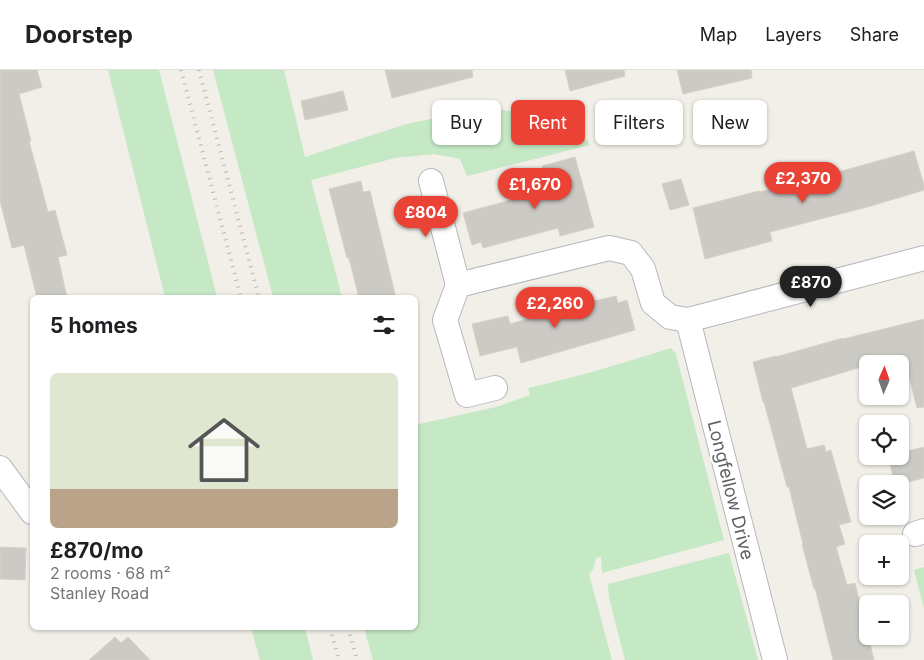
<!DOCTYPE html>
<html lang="en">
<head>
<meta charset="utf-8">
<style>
  body { margin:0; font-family:Inter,sans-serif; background:#f6f6f6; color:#202124; height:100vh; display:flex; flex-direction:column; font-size:19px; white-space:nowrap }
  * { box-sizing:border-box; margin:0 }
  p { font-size:16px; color:#757577 }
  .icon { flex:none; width:28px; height:28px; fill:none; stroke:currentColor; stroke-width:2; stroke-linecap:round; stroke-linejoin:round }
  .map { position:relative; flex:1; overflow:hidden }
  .side { position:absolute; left:30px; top:225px; width:388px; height:335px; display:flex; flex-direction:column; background:#fff; border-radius:8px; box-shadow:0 1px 4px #0004 }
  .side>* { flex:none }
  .banner { position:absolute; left:432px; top:30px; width:416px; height:45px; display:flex; gap:10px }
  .needle { width:32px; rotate:2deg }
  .tools { position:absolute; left:859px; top:285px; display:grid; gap:10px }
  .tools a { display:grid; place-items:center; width:50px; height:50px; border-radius:8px; background:#fff; box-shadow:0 1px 4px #0004; font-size:25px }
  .price { position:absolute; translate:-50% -42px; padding:0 11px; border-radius:18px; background:#ea4335; color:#fff; font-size:16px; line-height:32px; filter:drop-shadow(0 1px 2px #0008) }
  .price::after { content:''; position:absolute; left:50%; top:30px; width:15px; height:11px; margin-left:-8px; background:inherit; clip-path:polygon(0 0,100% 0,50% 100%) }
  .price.on { background:#222; color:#fff }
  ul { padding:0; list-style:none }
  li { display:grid; align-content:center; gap:10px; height:265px; padding:0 20px }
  li span { display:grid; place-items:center; height:155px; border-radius:8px; color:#555 }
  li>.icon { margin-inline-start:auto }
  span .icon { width:90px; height:90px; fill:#fffc; stroke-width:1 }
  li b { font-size:21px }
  h2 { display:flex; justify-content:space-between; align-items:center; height:60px; padding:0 20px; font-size:21px }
  .chip { padding:0 18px; border-radius:8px; background:#fff; box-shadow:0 1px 4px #0004; font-size:18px; line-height:45px }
  .chip.on { background:#ea4335; color:#fff }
  header { display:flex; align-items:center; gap:30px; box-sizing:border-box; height:70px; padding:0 25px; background:#fff; border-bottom:1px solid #e0e0e0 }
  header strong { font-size:24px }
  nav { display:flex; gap:28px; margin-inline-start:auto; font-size:18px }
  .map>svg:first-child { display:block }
  .green { fill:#c5e8c5 }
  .building { fill:#cccac5; stroke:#d6d1c6 }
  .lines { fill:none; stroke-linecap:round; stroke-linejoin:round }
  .minor-casing { stroke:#b5b8bc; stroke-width:26 }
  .minor { stroke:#fff; stroke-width:24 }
  .rail { stroke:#b6b7b8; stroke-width:4; stroke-dasharray:1 6; stroke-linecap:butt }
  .labels { text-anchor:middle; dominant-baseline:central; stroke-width:4.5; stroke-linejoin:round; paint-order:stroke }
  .street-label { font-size:18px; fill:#5f6368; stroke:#fff }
</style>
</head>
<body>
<header>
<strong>Doorstep</strong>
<nav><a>Map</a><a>Layers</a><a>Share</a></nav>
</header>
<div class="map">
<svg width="924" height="590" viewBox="0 0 924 590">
  <rect width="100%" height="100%" fill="#f1efe8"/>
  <!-- green -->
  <path class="green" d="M 108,0 L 159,0 L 217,227 L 165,227 Z
    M 213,0 L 284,0 L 305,87 L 406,54 L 461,43 L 502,40 L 540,45 L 565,53 L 587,70 L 590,75 L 467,106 L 460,89 L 434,84 L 395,88 L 311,110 L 342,227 L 273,227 Z
    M 671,278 L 676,284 L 724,470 L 602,503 L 601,487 L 596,488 L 593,499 L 589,504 L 612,590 L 373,590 L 364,558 L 415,558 L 415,355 L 496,337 L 530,325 L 528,318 C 577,307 624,293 671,278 Z
    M 729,483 L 758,590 L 625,590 L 609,528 L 608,514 Z
    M 924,497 L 924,538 L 914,500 Z
    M 251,558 L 305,558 L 313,590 L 260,590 Z"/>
  <!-- building -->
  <path class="building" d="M 0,0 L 37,0 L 42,17 L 19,24 L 31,71 L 29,71 L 48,142 L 55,140 L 67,185 L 58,187 L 67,228 L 37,228 L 24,175 L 12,178 L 0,131 Z
    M 385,0 L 472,0 L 473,7 L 392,28 Z
    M 565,0 L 624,0 L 625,6 L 570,21 Z
    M 677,0 L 751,0 L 752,8 L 683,24 Z
    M 343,21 L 348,40 L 305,50 L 301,31 Z
    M 914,81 L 924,115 L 924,120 L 871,136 L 770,162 L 772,171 L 705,189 L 693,138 L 759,121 L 760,122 L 802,112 Z
    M 575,87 L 594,157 L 560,166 L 558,158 L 483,178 L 481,172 L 472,175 L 463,143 L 548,120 L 542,96 Z
    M 681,109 L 689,135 L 670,140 L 662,114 Z
    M 361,111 L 363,122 L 370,121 L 396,228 L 359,228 L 349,188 L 347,188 L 329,119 Z
    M 616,226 L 618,233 L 627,230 L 635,260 L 521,293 L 517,277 L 480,286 L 472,254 L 508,246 L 510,254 L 564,238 Z
    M 924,249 L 924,337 L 917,338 L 904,286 L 873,294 L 868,294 L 868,295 L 791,318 L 807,379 L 824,375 L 826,382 L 831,380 L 851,452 L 839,455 L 845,474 L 836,477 L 847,515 L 855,513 L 874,590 L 833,590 L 815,518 L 814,519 L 802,474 L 803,474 L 796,446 L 789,417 L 787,417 L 764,332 L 763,332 L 753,292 L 775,286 L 776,287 L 843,268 L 843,269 Z
    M 924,377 L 924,408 L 900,414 L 895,414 L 888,386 L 900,386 L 900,383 Z
    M 0,477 L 26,478 L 25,510 L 0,509 Z
    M 115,567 L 121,573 L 128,567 L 150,590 L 89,590 Z"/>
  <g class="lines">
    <defs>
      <path id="minor" d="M 431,111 L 458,215
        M 688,250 L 775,590
        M 495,318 L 467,325 L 445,250 L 458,215 L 609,178 L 631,183 L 643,199 L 653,233 L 670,247 L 688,250 L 924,188
        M 0,398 L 32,442
        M 915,464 L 924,461"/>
    </defs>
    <!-- minor casing -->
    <use href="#minor" class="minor-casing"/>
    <!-- minor -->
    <use href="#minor" class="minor"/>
    <!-- rail -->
    <path class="rail" d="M 181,0 L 241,228
      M 199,0 L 259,228
      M 330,558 L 339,590
      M 348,558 L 357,590"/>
  </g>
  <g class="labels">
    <!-- street labels -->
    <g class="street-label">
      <text transform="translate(731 420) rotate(76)">Longfellow Drive</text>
    </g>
  </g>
</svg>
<div class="tools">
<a><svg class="needle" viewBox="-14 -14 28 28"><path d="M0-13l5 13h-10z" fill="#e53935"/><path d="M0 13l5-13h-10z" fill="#757577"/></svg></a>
<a><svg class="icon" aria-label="locate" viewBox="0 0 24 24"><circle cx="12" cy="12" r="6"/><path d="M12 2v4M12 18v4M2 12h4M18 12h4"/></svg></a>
<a><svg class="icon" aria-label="layers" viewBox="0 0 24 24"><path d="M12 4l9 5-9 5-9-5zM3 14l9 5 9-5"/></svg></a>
<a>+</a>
<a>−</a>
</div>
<b class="price" style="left:803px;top:134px">£2,370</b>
<b class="price" style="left:535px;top:140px">£1,670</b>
<b class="price" style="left:426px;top:168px">£804</b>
<b class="price on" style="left:811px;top:238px">£870</b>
<b class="price" style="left:555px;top:259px">£2,260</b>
<div class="banner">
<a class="chip">Buy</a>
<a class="chip on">Rent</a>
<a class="chip">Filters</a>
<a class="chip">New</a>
</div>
<section class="side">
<h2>5 homes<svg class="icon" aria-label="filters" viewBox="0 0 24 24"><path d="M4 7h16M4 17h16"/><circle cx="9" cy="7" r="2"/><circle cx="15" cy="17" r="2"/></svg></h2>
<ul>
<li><span style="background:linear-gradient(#dfe7d0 75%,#b9a48a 0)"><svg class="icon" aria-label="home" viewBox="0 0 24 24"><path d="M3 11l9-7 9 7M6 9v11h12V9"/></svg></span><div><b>£870/mo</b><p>2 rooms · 68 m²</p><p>Stanley Road</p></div></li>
</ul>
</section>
</div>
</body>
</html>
